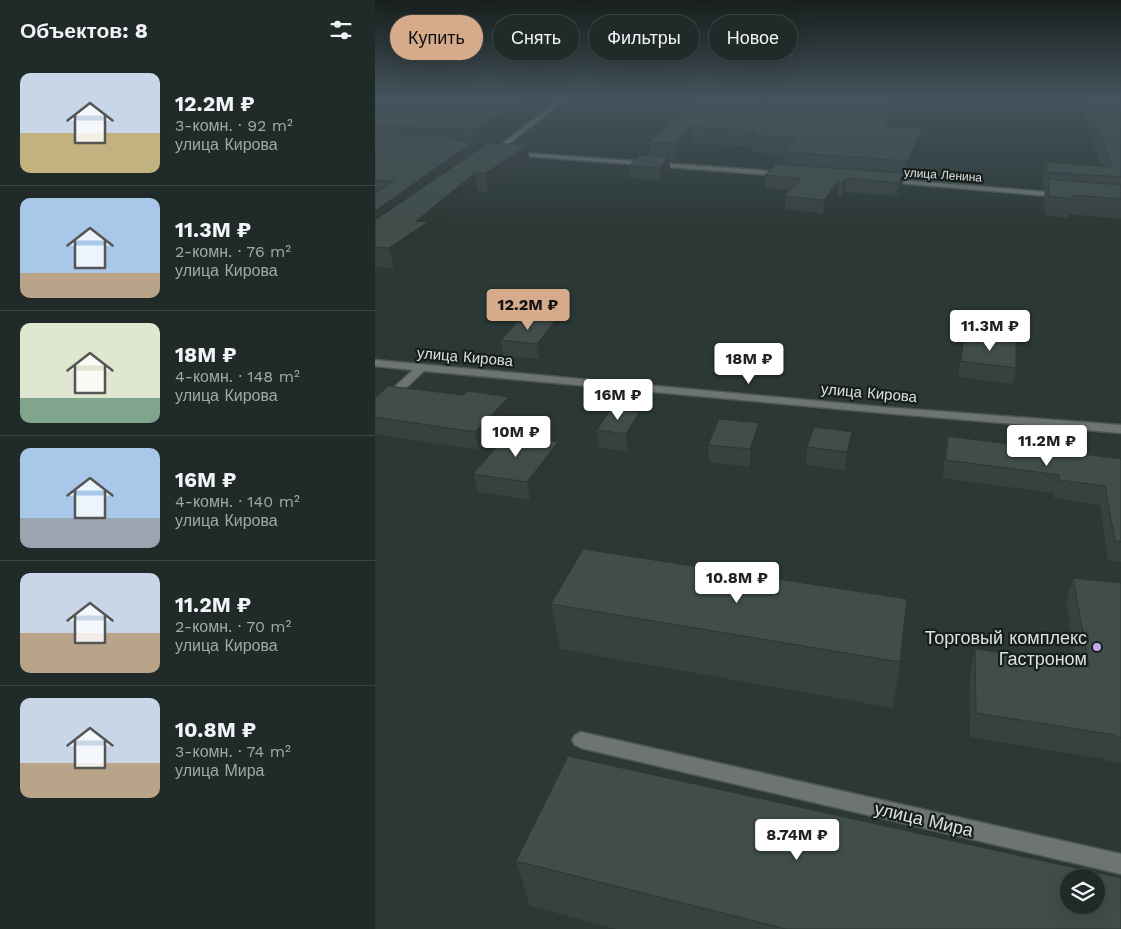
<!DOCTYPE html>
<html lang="ru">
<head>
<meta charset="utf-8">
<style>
  body { margin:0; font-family:"Work Sans",sans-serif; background:#283230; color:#f1f3f6; height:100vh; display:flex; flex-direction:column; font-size:19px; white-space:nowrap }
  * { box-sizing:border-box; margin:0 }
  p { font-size:16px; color:#a2a7a8 }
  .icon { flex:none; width:28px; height:28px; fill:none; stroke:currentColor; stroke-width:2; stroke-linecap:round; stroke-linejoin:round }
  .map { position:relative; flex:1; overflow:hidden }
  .details { display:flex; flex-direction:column; background:#202a28; width:375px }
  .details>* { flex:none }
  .banner { position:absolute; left:15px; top:15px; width:475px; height:45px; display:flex; gap:10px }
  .controls { position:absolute; left:685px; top:869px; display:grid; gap:10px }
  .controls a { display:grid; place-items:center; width:45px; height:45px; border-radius:50%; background:#202a28; box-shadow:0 5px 20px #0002,0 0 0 1px #3d4645; font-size:25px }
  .price { position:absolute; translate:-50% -42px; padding:0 11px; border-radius:5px; background:#fff; color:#222; font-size:16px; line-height:32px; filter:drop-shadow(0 1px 2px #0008) }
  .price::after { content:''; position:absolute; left:50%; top:30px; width:15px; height:11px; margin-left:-8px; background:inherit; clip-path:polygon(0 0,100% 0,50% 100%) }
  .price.active { background:#d6ab8b; color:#111 }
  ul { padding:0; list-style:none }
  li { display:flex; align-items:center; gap:15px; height:125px; padding:0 20px }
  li+li { border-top:1px solid #3d4645 }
  li span { display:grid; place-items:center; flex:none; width:140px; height:100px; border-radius:10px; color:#555 }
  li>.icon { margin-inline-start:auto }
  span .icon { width:60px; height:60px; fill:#fffc; stroke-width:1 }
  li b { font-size:21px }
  h2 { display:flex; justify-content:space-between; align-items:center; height:60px; padding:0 20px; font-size:21px }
  .chip { padding:0 18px; border-radius:22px; background:#202a28; box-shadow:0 5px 20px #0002,0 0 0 1px #3d4645; font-size:18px; line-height:45px }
  .chip.active { background:#d6ab8b; color:#111 }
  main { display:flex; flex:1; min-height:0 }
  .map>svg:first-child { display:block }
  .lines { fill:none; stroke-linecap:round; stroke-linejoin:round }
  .minor-casing { stroke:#4a5654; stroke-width:3 }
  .minor { fill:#6e7473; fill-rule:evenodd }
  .wall { fill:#374240 }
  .shaded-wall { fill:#2d3634 }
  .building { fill:#404d4a; stroke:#2d3634; fill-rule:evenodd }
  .poi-dot { fill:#c3a7f2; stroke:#181e1c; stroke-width:2 }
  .labels { text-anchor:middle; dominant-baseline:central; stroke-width:4.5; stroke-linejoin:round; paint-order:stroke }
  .far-street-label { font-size:12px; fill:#dae1df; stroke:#181e1c }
  .street-label { font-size:15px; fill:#dae1df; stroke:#181e1c }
  .near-poi-label { font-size:18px; fill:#dae1df; stroke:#181e1c; text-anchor:end }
  .near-street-label { font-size:18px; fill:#dae1df; stroke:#181e1c }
</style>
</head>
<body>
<main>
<section class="details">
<h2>Объектов: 8<svg class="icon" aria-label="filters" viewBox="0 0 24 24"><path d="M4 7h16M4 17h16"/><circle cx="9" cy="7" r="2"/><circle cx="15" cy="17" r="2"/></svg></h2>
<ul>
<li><span style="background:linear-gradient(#c9d6e8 60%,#c2b280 0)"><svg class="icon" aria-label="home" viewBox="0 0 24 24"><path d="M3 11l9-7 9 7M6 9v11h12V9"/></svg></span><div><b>12.2M ₽</b><p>3-комн. · 92 m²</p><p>улица Кирова</p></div></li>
<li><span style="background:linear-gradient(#a9c7e8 75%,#b9a48a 0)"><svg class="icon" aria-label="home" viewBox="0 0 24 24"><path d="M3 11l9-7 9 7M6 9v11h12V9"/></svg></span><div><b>11.3M ₽</b><p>2-комн. · 76 m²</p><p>улица Кирова</p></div></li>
<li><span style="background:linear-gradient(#dfe7d0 75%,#7fa58c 0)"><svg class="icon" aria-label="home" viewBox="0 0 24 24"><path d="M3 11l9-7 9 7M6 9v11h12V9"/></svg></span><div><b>18M ₽</b><p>4-комн. · 148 m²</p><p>улица Кирова</p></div></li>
<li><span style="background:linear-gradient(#a9c7e8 70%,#9aa5b1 0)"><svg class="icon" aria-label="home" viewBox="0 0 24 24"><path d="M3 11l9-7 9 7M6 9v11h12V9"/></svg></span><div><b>16M ₽</b><p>4-комн. · 140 m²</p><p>улица Кирова</p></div></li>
<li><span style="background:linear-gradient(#c9d6e8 60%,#b9a48a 0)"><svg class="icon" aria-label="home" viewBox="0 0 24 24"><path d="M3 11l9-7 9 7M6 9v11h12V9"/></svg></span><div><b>11.2M ₽</b><p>2-комн. · 70 m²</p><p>улица Кирова</p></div></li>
<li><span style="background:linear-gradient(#c9d6e8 65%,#b9a48a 0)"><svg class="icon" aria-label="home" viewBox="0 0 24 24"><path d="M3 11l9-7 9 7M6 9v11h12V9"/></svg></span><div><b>10.8M ₽</b><p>3-комн. · 74 m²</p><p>улица Мира</p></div></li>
</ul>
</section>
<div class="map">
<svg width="746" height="929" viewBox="0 0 746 929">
  <rect width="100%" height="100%" fill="#2b3835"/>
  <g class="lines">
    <defs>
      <path id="minor" d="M 187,98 L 193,98 L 119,155 L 115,155 L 115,153 Z
        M 135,152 L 409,172 L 412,174 L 409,176 L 137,155 L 134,153 Z
        M 511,179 L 686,193 L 690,195 L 686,197 L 509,182 L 508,181 Z
        M 0,360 L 508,407 L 746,425 L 746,433 L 508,413 L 49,371 L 4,413 L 0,414 L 0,405 L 38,370 L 0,366 Z
        M 206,732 L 746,854 L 746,874 L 206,748 L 200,745 L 197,740 L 200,735 Z"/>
    </defs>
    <!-- minor casing -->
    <use href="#minor" class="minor-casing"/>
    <!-- minor -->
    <use href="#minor" class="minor"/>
  </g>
  <!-- wall -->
  <path class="wall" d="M 0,98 L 181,98 L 99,146 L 100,151 L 155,162 L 113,192 L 103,191 L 55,232 L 57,241 L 19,268 L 0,267 Z
    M 324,98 L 520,98 L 513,126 L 548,128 L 546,144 L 530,179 L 528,179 L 527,187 L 522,196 L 470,192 L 467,196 L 462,196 L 448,214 L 410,209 L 410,196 L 415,191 L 390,188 L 390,175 L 408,164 L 408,154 L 377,152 L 377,147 L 316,143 L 301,161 L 294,160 L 295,168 L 285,180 L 255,178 L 254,166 L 275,156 L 274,142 Z
    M 594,98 L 746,98 L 746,111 L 744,111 L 746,114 L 746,219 L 694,214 L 693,218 L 670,215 L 669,198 L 670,190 L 669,190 L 668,180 L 672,162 L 726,166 L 704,103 Z
    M 183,336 L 165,359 L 129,356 L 126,340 Z
    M 589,337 L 641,368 L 638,384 L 583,377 Z
    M 0,393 L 1,397 L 137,413 L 104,450 L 0,434 Z
    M 265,429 L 253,451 L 224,448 L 222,430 Z
    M 477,432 L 475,449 L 470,470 L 431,465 L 432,447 Z
    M 573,436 L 746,459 L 746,562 L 733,560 L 725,505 L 679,498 L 679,493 L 568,478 L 570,453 Z
    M 384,441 L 375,467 L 334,462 L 333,445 Z
    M 186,459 L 155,500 L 103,492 L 98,474 Z
    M 698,578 L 746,583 L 746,763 L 731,761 L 730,759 L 595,737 L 595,673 L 600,649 L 701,664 L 691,601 Z
    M 176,604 L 525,662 L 518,708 L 185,649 Z
    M 141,861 L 746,929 L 242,929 L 155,906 Z"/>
  <!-- shaded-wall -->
  <path class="shaded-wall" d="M 155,98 L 181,98 L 100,146 L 97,130 Z
    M 518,98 L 520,98 L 509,142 L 510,126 Z
    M 315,127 L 316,143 L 301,161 L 300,144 Z
    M 548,128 L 546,144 L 530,179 L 532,161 Z
    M 87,137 L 89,148 L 98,142 L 101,158 L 0,234 L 0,211 L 80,141 Z
    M 152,145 L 155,162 L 113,192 L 110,174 Z
    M 294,157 L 295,168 L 285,180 L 285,168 Z
    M 100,173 L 103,191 L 55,232 L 57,241 L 19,268 L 14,248 L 41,221 Z
    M 528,173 L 527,187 L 522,196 L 524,183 Z
    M 471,178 L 470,192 L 467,196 L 468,183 Z
    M 463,182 L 462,196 L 448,214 L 449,200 Z
    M 180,321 L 183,336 L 165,359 L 162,344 Z
    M 134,397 L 137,413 L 104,450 L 100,432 Z
    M 264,412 L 265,429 L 253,451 L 251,434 Z
    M 384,423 L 384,441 L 375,467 L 375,449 Z
    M 477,432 L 475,449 L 470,470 L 472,452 Z
    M 183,442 L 186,459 L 155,500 L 152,482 Z"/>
  <!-- building -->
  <path class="building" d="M 0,98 L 155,98 L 97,130 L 0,126 Z
    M 324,98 L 518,98 L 510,126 L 548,128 L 532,161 L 408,152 L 422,138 L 377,135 L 380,131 L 315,127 L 300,144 L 274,142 Z
    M 711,98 L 735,98 L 746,114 L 746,177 L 672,172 L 672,162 L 737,167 Z
    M 0,133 L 87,137 L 80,141 L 98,142 L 0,211 L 0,193 L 19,181 L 0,180 Z
    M 113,143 L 152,145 L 110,174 L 100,173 L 41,221 L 53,222 L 14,248 L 0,247 L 0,220 Z
    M 266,155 L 294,157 L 285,168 L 254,166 Z
    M 401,164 L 528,173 L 524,183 L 471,178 L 468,183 L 463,182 L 449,200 L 410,196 L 426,178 L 390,175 Z
    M 673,179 L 746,185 L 746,199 L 698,195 L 697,199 L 674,196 Z
    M 146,318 L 180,321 L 162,344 L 126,340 Z
    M 589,337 L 641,342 L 641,368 L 586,361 Z
    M 13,386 L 88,395 L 93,391 L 134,397 L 100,432 L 0,417 L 0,398 Z
    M 236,408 L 264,412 L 251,434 L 222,430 Z
    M 344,419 L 384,423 L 375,449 L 333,445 Z
    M 439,427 L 477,432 L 472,452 L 432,447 Z
    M 133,434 L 183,442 L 152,482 L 98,474 Z
    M 573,436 L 746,459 L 746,542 L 740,541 L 730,486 L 684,480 L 684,475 L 571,460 Z
    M 208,549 L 532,599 L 525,662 L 176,604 Z
    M 698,578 L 746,583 L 746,738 L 740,737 L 740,735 L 601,713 L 600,649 L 714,666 Z
    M 193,756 L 746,878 L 746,929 L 411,929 L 141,861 ZM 694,878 L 721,878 L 721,905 L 694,905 Z"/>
  <!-- sky -->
  <linearGradient id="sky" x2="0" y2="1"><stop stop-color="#181f1d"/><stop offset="0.43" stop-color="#44535c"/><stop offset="1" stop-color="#44535c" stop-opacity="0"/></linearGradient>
  <rect width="746" height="228" fill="url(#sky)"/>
  <!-- markers -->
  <circle class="poi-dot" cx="722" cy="647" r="5"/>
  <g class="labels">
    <!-- far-street labels -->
    <g class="far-street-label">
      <text transform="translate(568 175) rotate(4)">улица Ленина</text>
    </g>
    <!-- street labels -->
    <g class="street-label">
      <text transform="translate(90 357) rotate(5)">улица Кирова</text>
      <text transform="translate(494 393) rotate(5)">улица Кирова</text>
    </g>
    <!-- near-poi labels -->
    <g class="near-poi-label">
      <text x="712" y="637">Торговый комплекс<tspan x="712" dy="21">Гастроном</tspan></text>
    </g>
    <!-- near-street labels -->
    <g class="near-street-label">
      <text transform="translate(549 819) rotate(13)">улица Мира</text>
    </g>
  </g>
</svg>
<div class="controls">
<a><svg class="icon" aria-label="layers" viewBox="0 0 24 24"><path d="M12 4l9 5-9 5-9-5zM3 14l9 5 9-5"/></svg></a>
</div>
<b class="price active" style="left:153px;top:331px">12.2M ₽</b>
<b class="price" style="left:615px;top:352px">11.3M ₽</b>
<b class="price" style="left:374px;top:385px">18M ₽</b>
<b class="price" style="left:243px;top:421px">16M ₽</b>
<b class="price" style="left:141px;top:458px">10M ₽</b>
<b class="price" style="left:672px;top:467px">11.2M ₽</b>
<b class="price" style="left:362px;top:604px">10.8M ₽</b>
<b class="price" style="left:422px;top:861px">8.74M ₽</b>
<div class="banner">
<a class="chip active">Купить</a>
<a class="chip">Снять</a>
<a class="chip">Фильтры</a>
<a class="chip">Новое</a>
</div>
</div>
</main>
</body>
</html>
